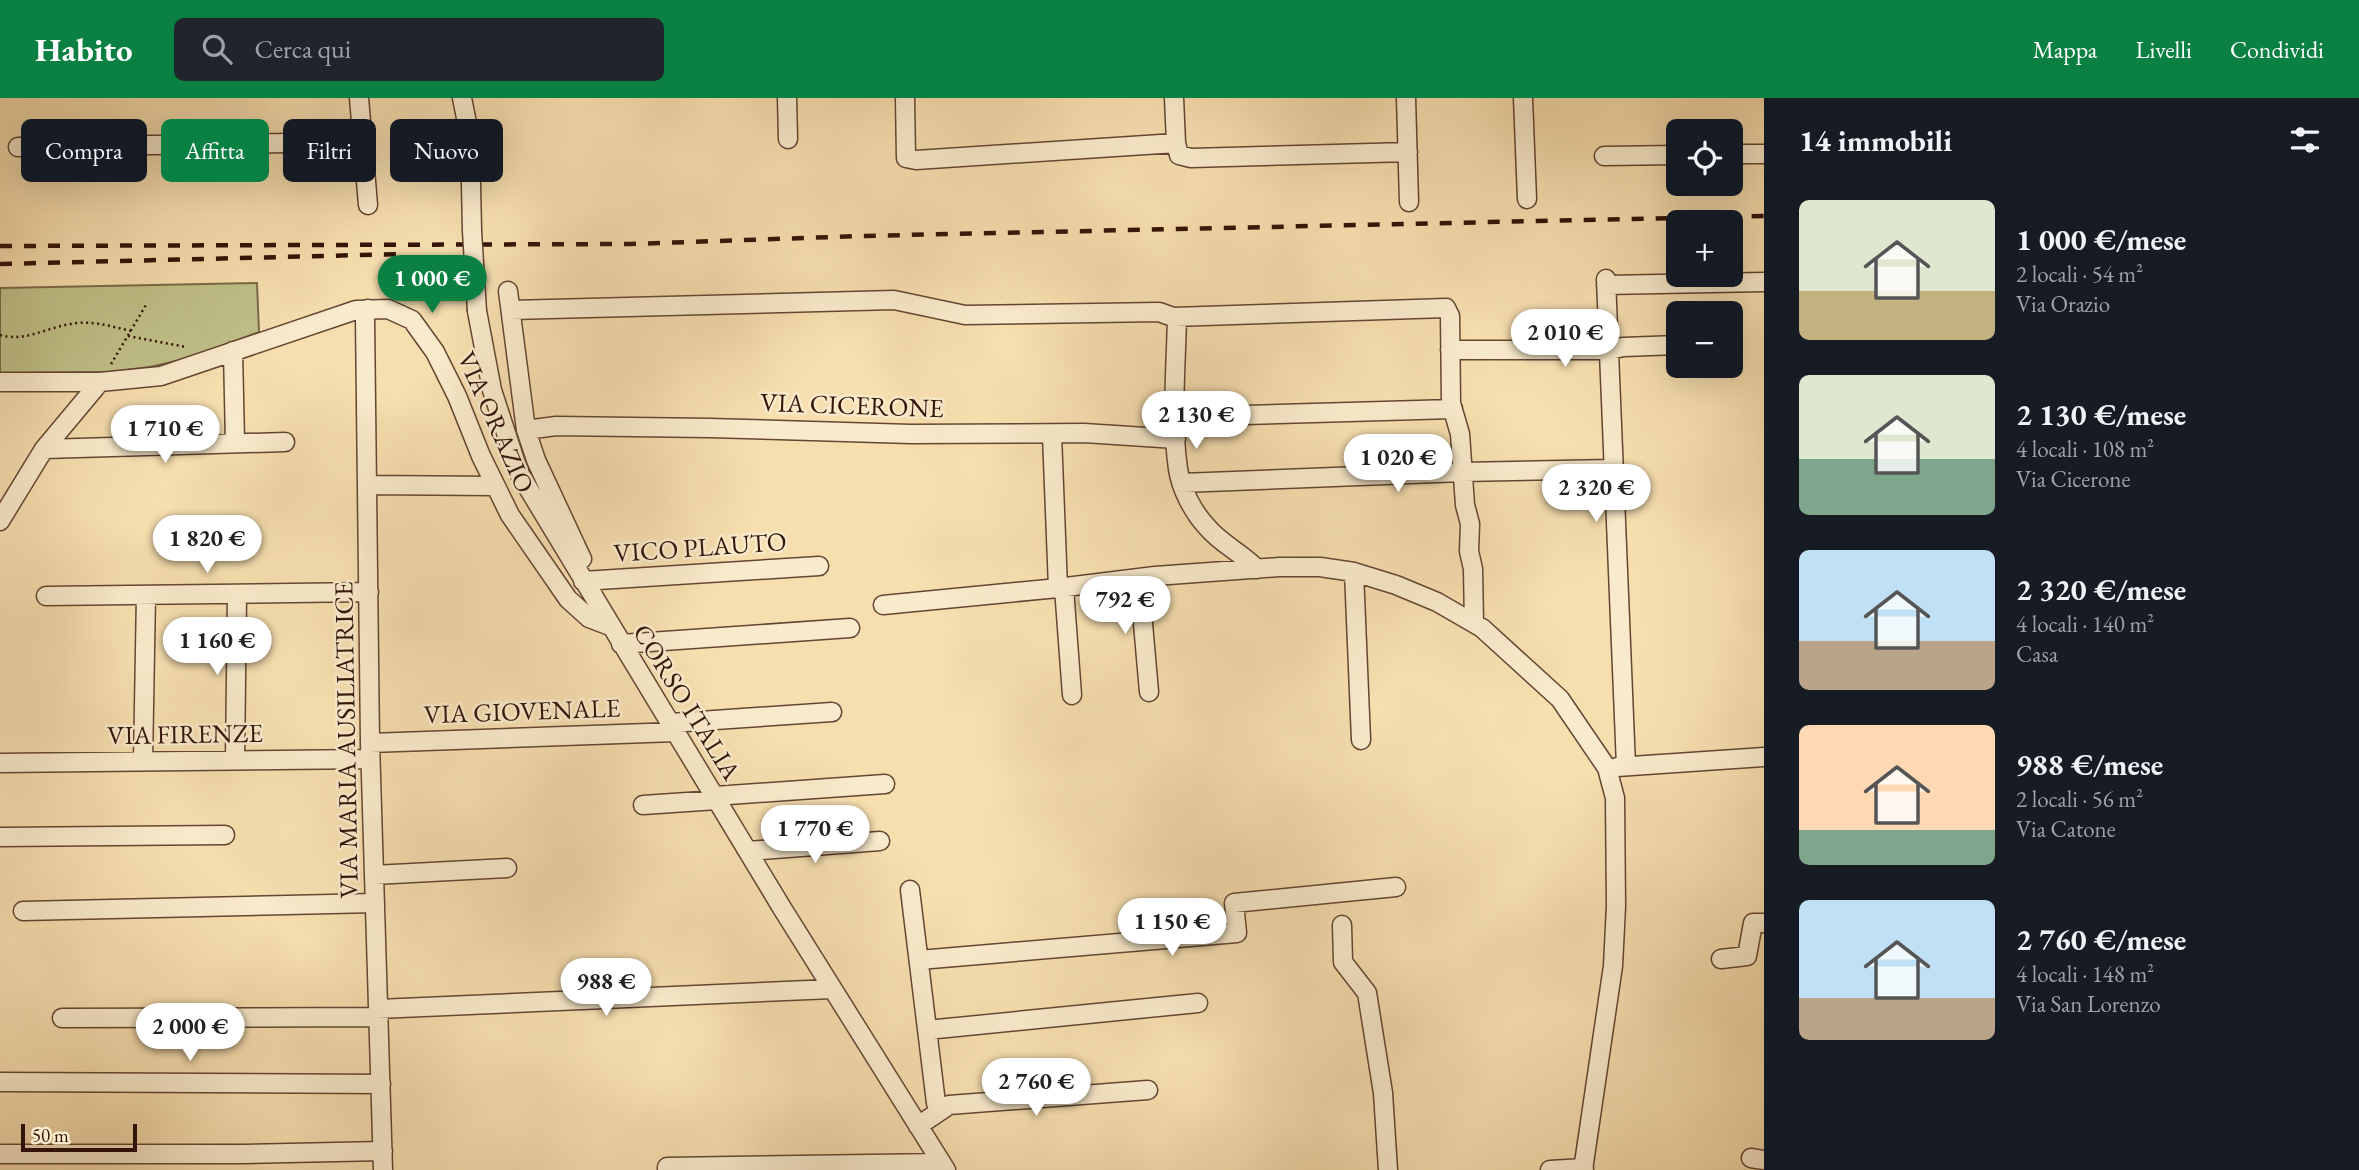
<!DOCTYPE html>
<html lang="it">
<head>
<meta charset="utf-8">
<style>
  body { margin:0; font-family:"EB Garamond",serif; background:#20242c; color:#f1f3f6; height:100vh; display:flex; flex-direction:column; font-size:26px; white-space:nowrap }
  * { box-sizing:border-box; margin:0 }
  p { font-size:23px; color:#9ea1a6 }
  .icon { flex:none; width:38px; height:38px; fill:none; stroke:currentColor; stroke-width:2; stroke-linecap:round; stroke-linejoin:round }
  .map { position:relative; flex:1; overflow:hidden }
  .side { display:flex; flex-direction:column; background:#171b24; width:595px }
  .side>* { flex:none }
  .hud { position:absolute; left:21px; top:21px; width:665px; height:63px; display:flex; gap:14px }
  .buttons { position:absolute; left:1666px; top:21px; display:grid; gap:14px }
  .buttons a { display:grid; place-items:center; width:77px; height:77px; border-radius:10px; background:#171b24; box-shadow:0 7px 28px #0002; font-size:35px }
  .scale { position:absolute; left:21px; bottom:18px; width:116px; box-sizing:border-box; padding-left:7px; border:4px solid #331408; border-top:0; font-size:19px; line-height:24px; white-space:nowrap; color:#331408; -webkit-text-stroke:5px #f9eacb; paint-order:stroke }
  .price { position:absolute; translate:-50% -60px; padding:0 16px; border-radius:24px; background:#fff; color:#222; font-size:23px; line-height:46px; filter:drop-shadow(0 2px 4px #0008) }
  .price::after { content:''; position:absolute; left:50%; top:42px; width:21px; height:16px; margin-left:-10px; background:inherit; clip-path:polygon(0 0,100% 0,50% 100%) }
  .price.current { background:#0b8043; color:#fff }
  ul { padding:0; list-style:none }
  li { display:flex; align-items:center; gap:21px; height:175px; padding:0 35px }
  li span { display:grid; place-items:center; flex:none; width:196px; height:140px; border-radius:10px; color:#555 }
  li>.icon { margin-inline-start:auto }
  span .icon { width:84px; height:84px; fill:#fffc; stroke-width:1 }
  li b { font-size:30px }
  h2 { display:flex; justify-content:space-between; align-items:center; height:84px; padding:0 35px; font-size:30px }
  .tag { padding:0 24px; border-radius:10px; background:#171b24; box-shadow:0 7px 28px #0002; font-size:24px; line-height:63px }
  .tag.current { background:#0b8043; color:#fff }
  header { display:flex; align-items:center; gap:42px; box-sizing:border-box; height:98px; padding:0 35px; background:#0b8043; color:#fff }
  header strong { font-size:33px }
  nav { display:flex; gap:38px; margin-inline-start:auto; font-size:24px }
  .search { width:490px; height:63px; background:#20242c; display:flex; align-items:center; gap:18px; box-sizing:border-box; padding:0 24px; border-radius:10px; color:#9ea1a6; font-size:26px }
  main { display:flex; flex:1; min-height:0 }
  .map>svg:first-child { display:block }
  .green { fill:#c0c088; stroke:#7a6a48; stroke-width:2 }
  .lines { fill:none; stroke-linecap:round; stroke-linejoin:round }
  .street-casing { stroke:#644632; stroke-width:21 }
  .path { stroke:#331408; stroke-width:2.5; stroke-dasharray:2 3.5; stroke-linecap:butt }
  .street { stroke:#f9eacb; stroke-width:18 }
  .rail { stroke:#331408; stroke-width:4.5; stroke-dasharray:12 12; stroke-linecap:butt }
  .street-bridge-casing { stroke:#644632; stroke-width:21; stroke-linecap:butt }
  .street-bridge { stroke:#f9eacb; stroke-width:18 }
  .labels { text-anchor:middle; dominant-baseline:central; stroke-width:5; stroke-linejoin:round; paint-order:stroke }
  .street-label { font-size:26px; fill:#331408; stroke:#f9eacb }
</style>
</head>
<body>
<header>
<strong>Habito</strong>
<div class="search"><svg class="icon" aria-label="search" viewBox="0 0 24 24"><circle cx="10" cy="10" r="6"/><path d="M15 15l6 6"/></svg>Cerca qui</div>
<nav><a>Mappa</a><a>Livelli</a><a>Condividi</a></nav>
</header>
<main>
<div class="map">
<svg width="1764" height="1072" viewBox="0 0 1764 1072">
  <rect width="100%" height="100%" fill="#f6deaf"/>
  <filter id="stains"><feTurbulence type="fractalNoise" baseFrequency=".00286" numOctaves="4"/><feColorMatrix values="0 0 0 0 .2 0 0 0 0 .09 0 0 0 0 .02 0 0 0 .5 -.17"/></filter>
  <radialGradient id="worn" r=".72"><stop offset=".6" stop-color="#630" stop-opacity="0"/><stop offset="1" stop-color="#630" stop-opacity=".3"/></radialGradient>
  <!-- green -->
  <path class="green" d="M 257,185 L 259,234 L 189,260 L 150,269 L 109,274 L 0,275 L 0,190 Z"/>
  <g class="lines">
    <defs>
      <path id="street" d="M 359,0 L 368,107
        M 462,0 L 470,40 L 472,133
        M 787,0 L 788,41
        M 905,0 L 906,60 L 916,62 L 1176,45
        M 1174,0 L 1176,45 L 1179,57 L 1191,60 L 1408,54
        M 1406,0 L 1409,104
        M 1523,0 L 1527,101
        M 18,49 L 364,44
        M 1731,56 L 1764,56
        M 1604,58 L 1678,57
        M 1606,181 L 1626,668
        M 1606,187 L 1764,184
        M 508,193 L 526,332 L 536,362 L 582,461
        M 368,211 L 365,220 L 370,645 L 383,1072
        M 511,212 L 894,202 L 965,217 L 1159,214 L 1173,219 L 1446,210 L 1450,218 L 1451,305 L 1460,336 L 1465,407 L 1470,426 L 1469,453 L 1473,471 L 1474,525
        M 477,213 L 492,292 L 519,375 L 782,810 L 946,1072
        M 1177,219 C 1176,269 1171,322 1178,371 C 1181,391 1193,414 1207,429 C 1221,446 1242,455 1257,471
        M 1450,252 L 1610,252 L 1623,249 L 1678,247
        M 233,253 L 235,345
        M 0,284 L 100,284 L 161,278 L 356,212 L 388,211 L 412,222 L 435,254 L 457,298 L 481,358 L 510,417 L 568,501 L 589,520 L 610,528
        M 1176,319 L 1453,311
        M 526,332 L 556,328 L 710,330 L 911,336 L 1084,335 L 1176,341
        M 1052,337 L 1058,490
        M 44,351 L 285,344
        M 1182,385 L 1462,374 L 1612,371
        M 368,387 L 495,388
        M 0,423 L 44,351 L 100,284
        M 1354,474 L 1361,642
        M 1139,480 L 1149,594
        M 583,483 L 819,468
        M 1064,490 L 1072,597
        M 46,498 L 369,494
        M 883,507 L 1058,490 L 1155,478 L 1279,469 L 1320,469 L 1354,474 L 1396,487 L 1437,504 L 1482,530 L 1560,601 L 1607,670 L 1615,700 L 1616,808 L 1613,868 L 1583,1072
        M 621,546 L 850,530
        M 671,625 L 832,614
        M 370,645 L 676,634
        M 235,662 L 237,496
        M 143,663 L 146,497
        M 0,665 L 370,661
        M 1617,669 L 1764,659
        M 715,698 L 885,686
        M 643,707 L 717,702
        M 0,739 L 225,737
        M 748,753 L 880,743
        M 374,777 L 507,770
        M 910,792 L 936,1005 L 939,1013
        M 23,813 L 375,805
        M 1342,827 L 1343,864 L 1367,895 L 1383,995 L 1388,1072
        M 1721,861 L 1747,858 L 1753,825 L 1764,825
        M 919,862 L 1237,835 L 1234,805 L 1396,789
        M 378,911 L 832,891
        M 62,920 L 379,919
        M 927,932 L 1198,905
        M 0,984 L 381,986
        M 918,1028 L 949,1007 L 1148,992
        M 0,1056 L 243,1056 L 383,1053
        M 1751,1060 L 1764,1062
        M 667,1072 L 667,1069 L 941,1065
        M 1550,1072 L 1584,1070"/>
    </defs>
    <!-- street casing -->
    <use href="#street" class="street-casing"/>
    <!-- path -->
    <path class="path" d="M 0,237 C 25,244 46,230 70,226 C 91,222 110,228 131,233
      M 128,238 L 186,249
      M 111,266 L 146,207"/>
    <!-- street -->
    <use href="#street" class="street"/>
    <!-- rail -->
    <path class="rail" d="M 0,148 L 630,146 L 861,138 L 1764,118
      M 0,166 L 402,156"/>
    <defs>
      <path id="street-bridge" d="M 472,133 L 477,213"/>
    </defs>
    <!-- street-bridge casing -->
    <use href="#street-bridge" class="street-bridge-casing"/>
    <!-- street-bridge -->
    <use href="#street-bridge" class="street-bridge"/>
  </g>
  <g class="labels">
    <!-- street labels -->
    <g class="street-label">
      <text transform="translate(852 307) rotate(2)">VIA CICERONE</text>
      <text transform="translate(496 324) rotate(66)">VIA ORAZIO</text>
      <text transform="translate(700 449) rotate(-4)">VICO PLAUTO</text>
      <text transform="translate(687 604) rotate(58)">CORSO ITALIA</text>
      <text transform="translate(522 613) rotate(-2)">VIA GIOVENALE</text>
      <text transform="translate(185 636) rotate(-1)">VIA FIRENZE</text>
      <text transform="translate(346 642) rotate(-91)">VIA MARIA AUSILIATRICE</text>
    </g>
  </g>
  <rect width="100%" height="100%" filter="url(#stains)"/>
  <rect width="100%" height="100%" fill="url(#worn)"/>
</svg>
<div class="buttons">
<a><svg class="icon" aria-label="locate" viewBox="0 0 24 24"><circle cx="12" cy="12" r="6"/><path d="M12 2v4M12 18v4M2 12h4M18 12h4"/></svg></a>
<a>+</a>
<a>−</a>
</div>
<div class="scale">50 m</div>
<b class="price current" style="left:432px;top:217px">1 000 €</b>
<b class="price" style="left:1565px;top:271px">2 010 €</b>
<b class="price" style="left:1196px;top:353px">2 130 €</b>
<b class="price" style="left:165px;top:367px">1 710 €</b>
<b class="price" style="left:1398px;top:396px">1 020 €</b>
<b class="price" style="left:1596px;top:426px">2 320 €</b>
<b class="price" style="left:207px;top:477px">1 820 €</b>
<b class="price" style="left:1125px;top:538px">792 €</b>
<b class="price" style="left:217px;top:579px">1 160 €</b>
<b class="price" style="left:815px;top:767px">1 770 €</b>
<b class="price" style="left:1172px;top:860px">1 150 €</b>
<b class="price" style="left:606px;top:920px">988 €</b>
<b class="price" style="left:190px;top:965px">2 000 €</b>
<b class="price" style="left:1036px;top:1020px">2 760 €</b>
<div class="hud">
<a class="tag">Compra</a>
<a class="tag current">Affitta</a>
<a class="tag">Filtri</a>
<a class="tag">Nuovo</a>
</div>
</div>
<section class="side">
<h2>14 immobili<svg class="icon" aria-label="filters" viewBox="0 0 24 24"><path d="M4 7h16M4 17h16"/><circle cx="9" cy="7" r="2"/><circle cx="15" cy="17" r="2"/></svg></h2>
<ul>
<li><span style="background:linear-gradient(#dfe7d0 65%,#c2b280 0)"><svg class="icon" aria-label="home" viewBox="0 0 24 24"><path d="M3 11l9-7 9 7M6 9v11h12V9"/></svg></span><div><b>1 000 €/mese</b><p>2 locali · 54 m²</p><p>Via Orazio</p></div></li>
<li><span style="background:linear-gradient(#dfe7d0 60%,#7fa58c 0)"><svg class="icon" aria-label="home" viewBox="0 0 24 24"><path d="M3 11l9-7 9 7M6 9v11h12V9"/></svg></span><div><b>2 130 €/mese</b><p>4 locali · 108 m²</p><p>Via Cicerone</p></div></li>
<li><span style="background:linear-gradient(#bfe0f5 65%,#b9a48a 0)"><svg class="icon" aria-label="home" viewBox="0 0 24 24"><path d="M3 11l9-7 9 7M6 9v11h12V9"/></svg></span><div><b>2 320 €/mese</b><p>4 locali · 140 m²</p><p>Casa</p></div></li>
<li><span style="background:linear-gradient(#ffd9b3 75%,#7fa58c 0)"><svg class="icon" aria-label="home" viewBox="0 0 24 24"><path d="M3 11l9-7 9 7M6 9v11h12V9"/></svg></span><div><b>988 €/mese</b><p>2 locali · 56 m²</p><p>Via Catone</p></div></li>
<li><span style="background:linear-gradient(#bfe0f5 70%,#b9a48a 0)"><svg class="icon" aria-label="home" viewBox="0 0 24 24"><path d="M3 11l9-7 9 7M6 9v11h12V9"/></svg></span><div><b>2 760 €/mese</b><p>4 locali · 148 m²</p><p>Via San Lorenzo</p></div></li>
</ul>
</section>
</main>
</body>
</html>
